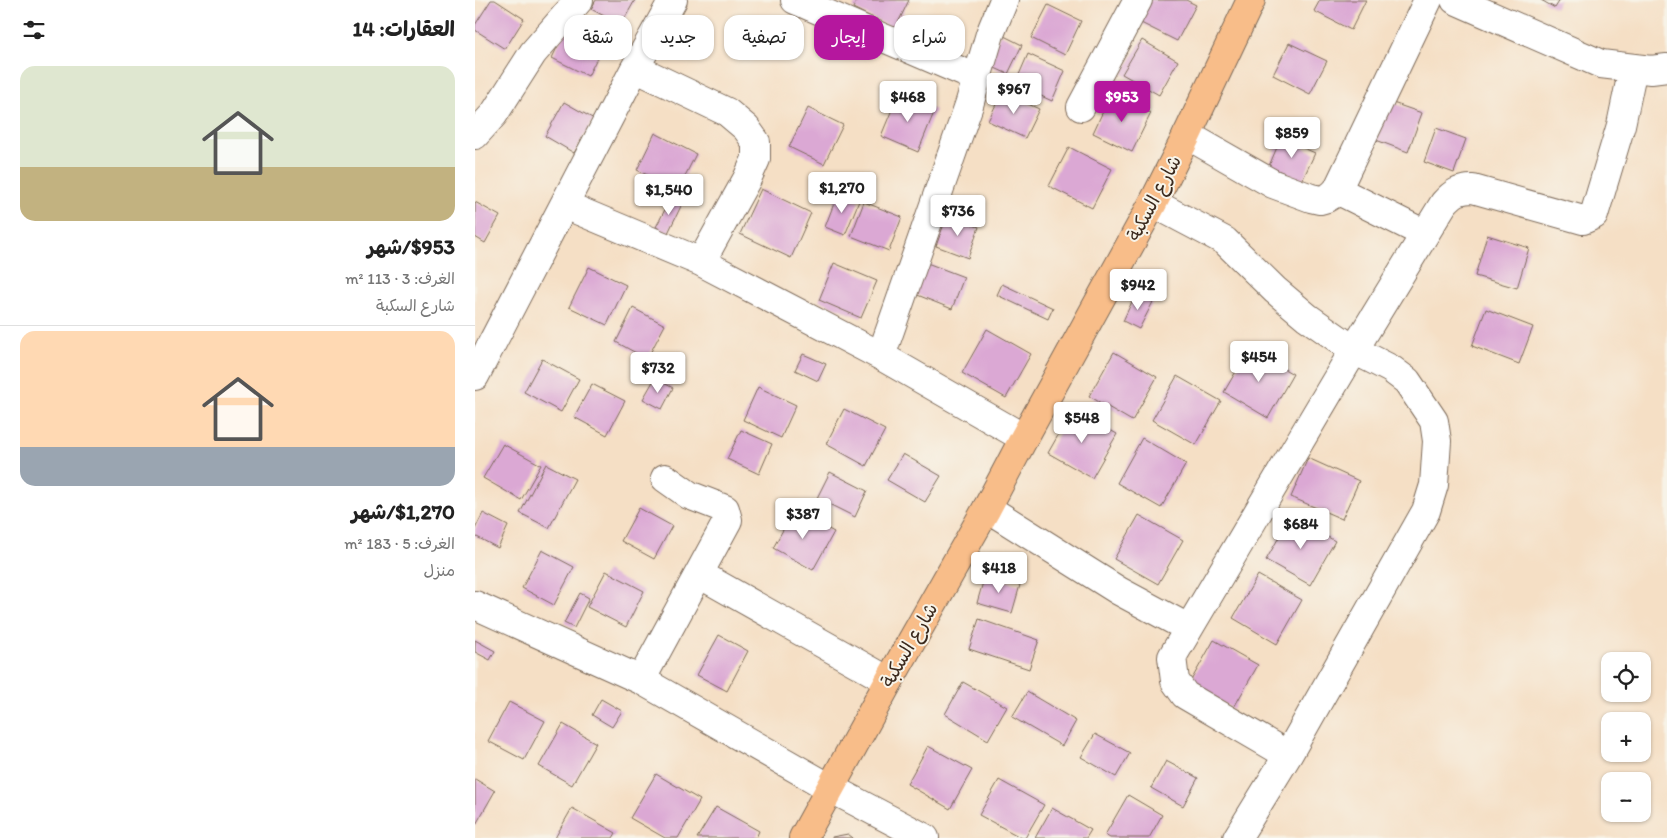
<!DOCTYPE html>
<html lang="ar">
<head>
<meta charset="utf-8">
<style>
  body { margin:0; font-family:Itim,"Playpen Sans Arabic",sans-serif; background:#f6f6f6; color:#222; direction:rtl; height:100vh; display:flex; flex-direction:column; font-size:19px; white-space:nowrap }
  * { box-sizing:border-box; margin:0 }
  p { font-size:16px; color:#767676 }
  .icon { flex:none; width:28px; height:28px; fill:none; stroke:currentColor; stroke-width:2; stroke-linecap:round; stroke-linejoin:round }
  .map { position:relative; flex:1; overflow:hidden; direction:ltr }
  .details { display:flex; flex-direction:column; background:#fff; width:475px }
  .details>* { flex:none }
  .guide { position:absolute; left:15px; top:15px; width:475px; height:45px; direction:rtl; display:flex; gap:10px }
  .fabs { position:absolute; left:1126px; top:652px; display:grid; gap:10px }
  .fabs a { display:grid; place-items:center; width:50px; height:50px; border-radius:10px; background:#fff; box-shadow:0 1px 4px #0004; font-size:25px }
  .price { position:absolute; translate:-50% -42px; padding:0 11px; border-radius:5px; background:#fff; color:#222; font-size:16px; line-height:32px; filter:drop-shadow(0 1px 2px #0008) }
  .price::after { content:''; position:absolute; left:50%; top:30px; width:15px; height:11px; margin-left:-8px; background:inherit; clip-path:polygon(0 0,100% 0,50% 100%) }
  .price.selected { background:#b5179e; color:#fff }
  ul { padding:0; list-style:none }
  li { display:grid; align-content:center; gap:10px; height:265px; padding:0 20px }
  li+li { border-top:1px solid #e0e0e0 }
  li span { display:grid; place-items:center; height:155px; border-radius:15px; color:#555 }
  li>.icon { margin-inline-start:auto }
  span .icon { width:90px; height:90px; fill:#fffc; stroke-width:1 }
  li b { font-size:21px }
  h2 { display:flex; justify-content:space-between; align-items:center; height:60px; padding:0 20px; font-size:21px }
  .tag { padding:0 18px; border-radius:15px; background:#fff; box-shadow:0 1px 4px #0004; font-size:18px; line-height:45px }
  .tag.selected { background:#b5179e; color:#fff }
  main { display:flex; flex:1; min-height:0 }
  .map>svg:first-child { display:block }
  .building { fill:#dba8d4 }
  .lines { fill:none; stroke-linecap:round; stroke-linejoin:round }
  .minor-casing { stroke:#7c6958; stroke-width:30 }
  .major-casing { stroke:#7c6958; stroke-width:30 }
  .minor { stroke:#fff; stroke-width:28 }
  .major { stroke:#f8bd89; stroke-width:28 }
  .labels { text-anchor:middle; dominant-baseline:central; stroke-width:4; stroke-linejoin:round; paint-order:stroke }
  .street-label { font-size:19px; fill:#3b2a1e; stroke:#f7f3e8 }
</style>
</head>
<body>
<main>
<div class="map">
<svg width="1192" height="838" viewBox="0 0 1192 838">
  <rect width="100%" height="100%" fill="#f7f3e8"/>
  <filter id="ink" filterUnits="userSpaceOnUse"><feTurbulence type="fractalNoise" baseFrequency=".02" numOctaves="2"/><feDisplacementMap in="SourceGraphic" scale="10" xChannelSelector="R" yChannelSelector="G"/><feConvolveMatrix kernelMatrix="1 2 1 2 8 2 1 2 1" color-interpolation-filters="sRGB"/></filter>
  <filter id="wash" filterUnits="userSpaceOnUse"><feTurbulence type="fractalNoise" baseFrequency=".0096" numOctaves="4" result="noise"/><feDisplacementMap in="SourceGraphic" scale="20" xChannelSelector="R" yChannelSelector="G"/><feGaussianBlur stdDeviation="1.12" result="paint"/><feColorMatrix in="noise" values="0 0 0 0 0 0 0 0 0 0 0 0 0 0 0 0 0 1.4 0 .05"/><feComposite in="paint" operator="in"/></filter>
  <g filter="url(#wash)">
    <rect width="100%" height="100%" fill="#f5dfc5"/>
    <g id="blocks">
      <!-- building -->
      <path class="building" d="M 16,0 L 20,0 L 49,19 L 30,49 L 0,30 L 0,25 Z
        M 121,0 L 160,0 L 146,25 L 116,9 Z
        M 382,0 L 434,0 L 420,29 L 378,8 Z
        M 673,0 L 711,0 L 721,5 L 702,41 L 662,21 Z
        M 845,0 L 891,0 L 876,30 L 839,11 Z
        M 1066,0 L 1085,0 L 1080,8 Z
        M 573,5 L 606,21 L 590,55 L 556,38 Z
        M 95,21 L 131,40 L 113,76 L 77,58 Z
        M 525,34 L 547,45 L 533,74 L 511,64 Z
        M 667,40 L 703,61 L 684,95 L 647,74 Z
        M 814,43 L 852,61 L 835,94 L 798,75 Z
        M 553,54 L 590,71 L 577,101 L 540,84 Z
        M 527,92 L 564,109 L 550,138 L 513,121 Z
        M 636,94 L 676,113 L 657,152 L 618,133 Z
        M 423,95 L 460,110 L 443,152 L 406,136 Z
        M 89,102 L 119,119 L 99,153 L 70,136 Z
        M 915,102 L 947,113 L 933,152 L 901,140 Z
        M 333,108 L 368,125 L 349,164 L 314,147 Z
        M 961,128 L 991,139 L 979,173 L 949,162 Z
        M 180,133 L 221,154 L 203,190 L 162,170 Z
        M 806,138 L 840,153 L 827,181 L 794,166 Z
        M 594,147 L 637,169 L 617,208 L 574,186 Z
        M 286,189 L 336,213 L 316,258 L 265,234 Z
        M 363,193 L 384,201 L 370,235 L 350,227 Z
        M 196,198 L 207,204 L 193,233 L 181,227 Z
        M 0,202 L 25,216 L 10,243 L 0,237 Z
        M 389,202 L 427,217 L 414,251 L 376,236 Z
        M 472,216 L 504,227 L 493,258 L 461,246 Z
        M 1012,235 L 1054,248 L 1042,288 L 1000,276 Z
        M 359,263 L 402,281 L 386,318 L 344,300 Z
        M 452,263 L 489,277 L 477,309 L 440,294 Z
        M 114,267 L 151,285 L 132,325 L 94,307 Z
        M 527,284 L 578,308 L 573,319 L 522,295 Z
        M 661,293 L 678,302 L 664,329 L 648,321 Z
        M 158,308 L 190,325 L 172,359 L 141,342 Z
        M 1011,309 L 1058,327 L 1044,364 L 997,346 Z
        M 512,329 L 556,354 L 531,398 L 487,373 Z
        M 774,349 L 818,374 L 793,418 L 749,392 Z
        M 639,352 L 682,377 L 657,421 L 614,396 Z
        M 328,354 L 351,364 L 343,381 L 320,370 Z
        M 67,359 L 104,379 L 86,412 L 49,392 Z
        M 702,376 L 746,401 L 721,445 L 677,420 Z
        M 180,378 L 198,388 L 187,409 L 168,399 Z
        M 117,384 L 150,401 L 132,435 L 99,417 Z
        M 283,387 L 321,405 L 306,438 L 268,420 Z
        M 369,409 L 410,430 L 391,466 L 351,444 Z
        M 598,409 L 642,434 L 617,478 L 573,453 Z
        M 266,430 L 297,444 L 284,474 L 252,459 Z
        M 667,438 L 711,464 L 686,508 L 642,483 Z
        M 28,444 L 66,465 L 46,500 L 8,478 Z
        M 428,454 L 466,476 L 450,502 L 412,480 Z
        M 833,458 L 884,481 L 867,519 L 816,497 Z
        M 71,464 L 100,479 L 74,528 L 45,513 Z
        M 355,472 L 392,491 L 380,517 L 342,498 Z
        M 164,508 L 197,526 L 179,559 L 146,541 Z
        M 319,510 L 359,532 L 338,570 L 298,548 Z
        M 8,513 L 33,526 L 23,548 L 0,536 L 0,529 Z
        M 664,515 L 708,540 L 683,584 L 639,559 Z
        M 816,516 L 860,541 L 835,585 L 791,560 Z
        M 67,550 L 99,567 L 79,605 L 47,588 Z
        M 131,571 L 169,591 L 151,627 L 112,607 Z
        M 510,575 L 545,585 L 537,613 L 502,603 Z
        M 783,575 L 827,600 L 802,644 L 758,618 Z
        M 105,593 L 114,598 L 99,628 L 89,623 Z
        M 504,619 L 564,640 L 554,669 L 494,649 Z
        M 244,635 L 273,651 L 252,691 L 222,675 Z
        M 0,640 L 20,651 L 15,660 L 0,652 Z
        M 739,640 L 783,665 L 758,709 L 714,684 Z
        M 488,682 L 532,707 L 513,740 L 470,714 Z
        M 552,692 L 601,721 L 587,746 L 537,717 Z
        M 126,699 L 147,711 L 137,727 L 117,715 Z
        M 34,702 L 70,721 L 49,760 L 13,741 Z
        M 88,724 L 121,743 L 97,785 L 64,766 Z
        M 620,734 L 655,753 L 641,777 L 606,757 Z
        M 453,746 L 497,770 L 475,809 L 432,784 Z
        M 691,761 L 723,778 L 708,806 L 676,788 Z
        M 181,774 L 225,800 L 203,838 L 190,838 L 155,818 Z
        M 0,779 L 20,791 L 0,826 Z
        M 524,780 L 569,805 L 550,838 L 547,838 L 504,815 Z
        M 653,795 L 687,815 L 674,838 L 635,838 L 630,835 Z
        M 241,807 L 284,831 L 281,838 L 222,838 Z
        M 97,808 L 141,833 L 138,838 L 80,838 Z
        M 577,808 L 616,830 L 611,838 L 560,838 Z
        M 373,834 L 378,838 L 357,838 L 357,837 Z"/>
    </g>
  </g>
  <g filter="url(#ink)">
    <use href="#blocks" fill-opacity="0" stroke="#7c6958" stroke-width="1"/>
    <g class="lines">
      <defs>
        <path id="minor" d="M 320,0 L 502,78
          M 980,0 L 1126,64 L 1176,70 L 1192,68
          M 160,68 L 252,112 L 271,128 L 281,142 L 281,159 L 272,179 L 226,262
          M 606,107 L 663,0
          M 0,135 L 19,114 L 58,53 L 104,0
          M 712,135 L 798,184 L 836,198 L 845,200 L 852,198 L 857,195 L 862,190 L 953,0
          M 862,190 L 950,234
          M 678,203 L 750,241 L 800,290 L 832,317 L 879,350 L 916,369 L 932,381 L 959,421 L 962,441 L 959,485 L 951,511 L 813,755 L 762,838
          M 90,205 L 226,262 L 406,356 L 549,438
          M 406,356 L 494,105 L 515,34 L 529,0
          M 0,376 L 160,68 L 198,0
          M 512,508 L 644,591 L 713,628
          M 224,574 L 414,681
          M 0,605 L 166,680 L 355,788 L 450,838
          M 166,680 L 253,520 L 250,509 L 214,495 L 190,478
          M 813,755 L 710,695 L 700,681 L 697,657 L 879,350 L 969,203 C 978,193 984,189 998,189 L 1108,220 L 1119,215 L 1146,125 L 1158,68"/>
        <path id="major" d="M 328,838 L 414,681 L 512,508 L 549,438 L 678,203 L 712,135 L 776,0"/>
      </defs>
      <!-- minor casing -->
      <use href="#minor" class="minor-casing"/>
      <!-- major casing -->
      <use href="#major" class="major-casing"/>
      <!-- minor -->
      <use href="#minor" class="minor"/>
      <!-- major -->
      <use href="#major" class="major"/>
    </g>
  </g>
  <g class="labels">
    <!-- street labels -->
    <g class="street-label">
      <text transform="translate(679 198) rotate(-62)">شارع السكبة</text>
      <text transform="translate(434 645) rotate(-60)">شارع السكبة</text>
    </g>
  </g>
</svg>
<div class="fabs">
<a><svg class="icon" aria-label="locate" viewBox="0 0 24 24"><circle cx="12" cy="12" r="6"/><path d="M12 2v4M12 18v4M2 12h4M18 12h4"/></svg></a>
<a>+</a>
<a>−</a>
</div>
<b class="price" style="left:539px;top:115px">$967</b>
<b class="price" style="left:433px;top:123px">$468</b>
<b class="price selected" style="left:647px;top:123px">$953</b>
<b class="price" style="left:817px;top:159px">$859</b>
<b class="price" style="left:367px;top:214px">$1,270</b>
<b class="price" style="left:194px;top:216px">$1,540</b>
<b class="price" style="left:483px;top:237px">$736</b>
<b class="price" style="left:663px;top:311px">$942</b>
<b class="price" style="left:784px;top:383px">$454</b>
<b class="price" style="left:183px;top:394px">$732</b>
<b class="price" style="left:607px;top:444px">$548</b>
<b class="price" style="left:328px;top:540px">$387</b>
<b class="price" style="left:826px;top:550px">$684</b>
<b class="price" style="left:524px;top:594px">$418</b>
<div class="guide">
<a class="tag">شراء</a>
<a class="tag selected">إيجار</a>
<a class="tag">تصفية</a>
<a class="tag">جديد</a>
<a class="tag">شقة</a>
</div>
</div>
<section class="details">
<h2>العقارات: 14<svg class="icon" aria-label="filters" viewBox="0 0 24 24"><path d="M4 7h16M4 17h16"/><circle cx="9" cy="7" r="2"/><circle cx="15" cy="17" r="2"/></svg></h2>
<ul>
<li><span style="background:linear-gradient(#dfe7d0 65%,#c2b280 0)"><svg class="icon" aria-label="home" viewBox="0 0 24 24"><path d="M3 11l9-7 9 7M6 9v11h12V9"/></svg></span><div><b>$953/شهر</b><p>الغرف: 3 · 113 m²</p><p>شارع السكبة</p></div></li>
<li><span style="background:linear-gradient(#ffd9b3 75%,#9aa5b1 0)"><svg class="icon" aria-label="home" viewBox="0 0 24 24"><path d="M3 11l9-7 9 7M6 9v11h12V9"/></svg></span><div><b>$1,270/شهر</b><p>الغرف: 5 · 183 m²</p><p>منزل</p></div></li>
</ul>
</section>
</main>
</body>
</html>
